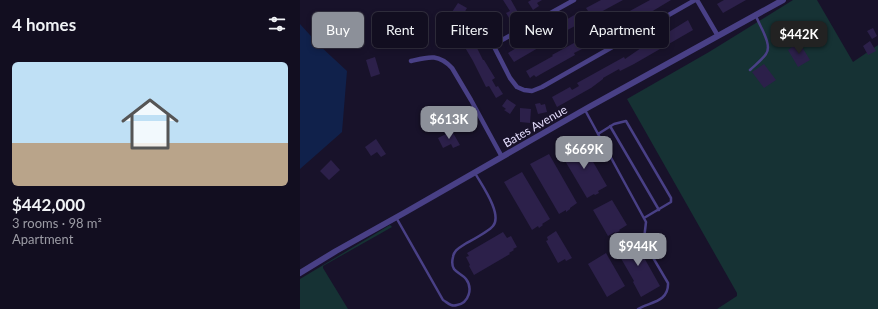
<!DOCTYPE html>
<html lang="en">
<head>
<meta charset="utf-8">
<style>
  body { margin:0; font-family:Lato,sans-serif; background:#1f1c2d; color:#f1f3f6; height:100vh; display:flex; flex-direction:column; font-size:15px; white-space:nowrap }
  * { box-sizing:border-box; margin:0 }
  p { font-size:13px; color:#9c9ca5 }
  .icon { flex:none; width:22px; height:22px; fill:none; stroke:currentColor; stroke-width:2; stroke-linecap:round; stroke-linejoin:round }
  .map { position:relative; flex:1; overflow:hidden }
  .panel { display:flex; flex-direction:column; background:#120e20; width:300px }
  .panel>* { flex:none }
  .guide { position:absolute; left:12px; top:12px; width:380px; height:36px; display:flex; gap:8px }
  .price { position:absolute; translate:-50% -34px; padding:0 9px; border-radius:8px; background:#8c9099; color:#fff; font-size:13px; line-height:26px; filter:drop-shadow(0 1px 2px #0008) }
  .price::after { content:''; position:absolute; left:50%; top:24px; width:12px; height:9px; margin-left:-6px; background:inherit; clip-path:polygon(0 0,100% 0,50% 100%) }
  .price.selected { background:#222; color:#fff }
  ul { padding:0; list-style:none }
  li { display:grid; align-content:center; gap:8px; height:212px; padding:0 12px }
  li span { display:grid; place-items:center; height:124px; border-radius:6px; color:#555 }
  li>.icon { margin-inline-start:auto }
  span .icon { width:72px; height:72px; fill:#fffc; stroke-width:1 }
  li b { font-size:17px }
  h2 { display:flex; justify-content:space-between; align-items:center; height:48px; padding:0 12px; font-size:17px }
  .pill { padding:0 14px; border-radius:6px; background:#120e20; box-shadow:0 2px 6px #0003,0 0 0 1px #312e3e; font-size:14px; line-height:36px }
  .pill.selected { background:#8c9099; color:#fff }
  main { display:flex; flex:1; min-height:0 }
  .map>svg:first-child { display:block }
  .green { fill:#163234 }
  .water { fill:#10214b }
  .building { fill:#2c204a }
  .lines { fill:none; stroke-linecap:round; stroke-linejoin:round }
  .service { stroke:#494086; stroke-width:2.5 }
  .minor { stroke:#494086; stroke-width:4.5 }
  .tertiary { stroke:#494086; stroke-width:6 }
  .labels { text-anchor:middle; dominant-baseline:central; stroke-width:3; stroke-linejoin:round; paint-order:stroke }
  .street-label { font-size:12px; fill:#e4ddfd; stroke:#18122a }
</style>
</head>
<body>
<main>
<section class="panel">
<h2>4 homes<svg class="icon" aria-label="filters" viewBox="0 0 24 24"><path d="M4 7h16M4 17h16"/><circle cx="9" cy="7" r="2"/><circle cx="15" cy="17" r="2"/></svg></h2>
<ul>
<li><span style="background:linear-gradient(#bfe0f5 65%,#b9a48a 0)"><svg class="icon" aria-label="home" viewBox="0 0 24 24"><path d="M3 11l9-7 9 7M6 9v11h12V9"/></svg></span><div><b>$442,000</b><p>3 rooms · 98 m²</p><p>Apartment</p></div></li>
</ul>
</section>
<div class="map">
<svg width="578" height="309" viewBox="0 0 578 309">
  <rect width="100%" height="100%" fill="#18122a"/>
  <!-- green -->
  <path class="green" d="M 493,0 L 517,0 L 553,62 L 578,45 L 578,309 L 417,309 L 437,296 L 437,293 L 327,99 L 409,52 Z
    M 90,225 L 92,227 L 23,266 L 23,268 L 48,309 L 0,309 L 0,279 Z"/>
  <!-- water -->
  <path class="water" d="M 0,24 L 19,45 L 47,71 L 42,132 L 0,169 Z"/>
  <!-- building -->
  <path class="building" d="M 203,0 L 211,0 L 220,16 L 211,21 L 206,13 L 210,11 Z
    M 231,0 L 242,0 L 237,3 L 239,6 L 233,10 L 228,2 Z
    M 301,0 L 323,0 L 262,33 L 262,34 L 214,62 L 208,53 L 228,41 L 229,44 L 237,39 L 236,37 L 248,31 L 248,30 L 278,13 L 280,16 L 288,11 L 286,8 Z
    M 350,0 L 371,0 L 346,15 L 345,14 L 337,18 L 338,19 L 326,26 L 321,29 L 320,27 L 312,32 L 313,34 L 308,36 L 274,53 L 275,55 L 241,74 L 236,77 L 234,75 L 230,78 L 226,71 L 253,56 L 252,55 L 329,13 L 328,12 Z
    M 424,0 L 446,0 L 423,13 L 417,4 Z
    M 158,3 L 167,8 L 161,18 L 152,12 Z
    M 388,20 L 393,30 L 334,64 L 320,71 L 319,69 L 303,78 L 303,79 L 291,88 L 257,107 L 252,97 L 270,87 L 272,90 L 279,86 L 277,83 L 324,57 L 325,59 L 341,48 L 341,47 L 346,44 L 347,47 L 355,43 L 354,41 Z
    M 164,22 L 168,35 L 170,34 L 183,60 L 184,60 L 195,78 L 192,80 L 196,87 L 198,86 L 203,94 L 196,98 L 189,86 L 186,87 L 173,61 L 157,34 L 154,36 L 151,28 L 154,27 L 154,25 Z
    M 573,28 L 577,36 L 572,39 L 567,31 Z
    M 570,41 L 576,51 L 568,55 L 563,46 Z
    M 499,42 L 510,60 L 498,67 L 488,50 Z
    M 75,57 L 80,74 L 71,77 L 66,60 Z
    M 464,64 L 476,80 L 464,88 L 452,72 Z
    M 207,99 L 216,105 L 210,114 L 204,110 L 206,109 L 202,106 Z
    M 240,103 L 241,105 L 245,104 L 247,112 L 238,114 L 235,104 Z
    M 220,108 L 231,109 L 230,123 L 220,122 Z
    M 153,115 L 156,121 L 149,125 L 146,119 Z
    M 152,131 L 160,145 L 153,148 L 151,144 L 143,148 L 138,138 Z
    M 76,139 L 86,154 L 81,157 L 77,152 L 71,156 L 65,147 Z
    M 281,141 L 307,186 L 298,191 L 299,193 L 295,195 L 294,194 L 287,198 L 261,154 Z
    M 249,154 L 277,203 L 270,208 L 270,209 L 266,212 L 266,210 L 259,214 L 230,164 Z
    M 31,160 L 40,170 L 29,180 L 20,171 Z
    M 222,172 L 250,219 L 242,224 L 243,225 L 239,228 L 238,226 L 232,230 L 204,182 Z
    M 312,200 L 327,225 L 319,230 L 320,231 L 315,233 L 315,232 L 308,236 L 293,210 Z
    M 256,231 L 272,258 L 266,261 L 265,259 L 258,263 L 246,241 L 248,240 L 247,237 Z
    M 203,232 L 207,238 L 211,236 L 217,247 L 213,249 L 214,250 L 209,253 L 210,254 L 174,275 L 169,266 L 170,265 L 166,257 L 169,256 L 167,253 Z
    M 333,238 L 360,286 L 341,297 L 333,282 L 334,281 L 315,248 Z
    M 306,253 L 325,286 L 307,297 L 288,264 Z"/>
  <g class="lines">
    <!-- service -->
    <path class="service" d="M 450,70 C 455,65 462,60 466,54 C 473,45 459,25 456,16
      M 285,110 L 346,222 L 344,239 L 345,244 L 368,283 C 369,302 350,302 338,309
      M 310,126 L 359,210
      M 298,134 L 314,124 L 326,121 L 371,198 L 371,202 L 344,218
      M 97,219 L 143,300 C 148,303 151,307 157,305 C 169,303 173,288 166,279 C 163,275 157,273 154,269 C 152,266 152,261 153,257 C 154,250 159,248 165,244 C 172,240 188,232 193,226 C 203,214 181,184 175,173"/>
    <!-- minor -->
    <path class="minor" d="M 397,0 L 418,36
      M 186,18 L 187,33 L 210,78 L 217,87 L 224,90 L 232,91 L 242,87 L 395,0
      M 193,45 L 274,0
      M 111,61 C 128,57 138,53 152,68 L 171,100 L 202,157"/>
    <!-- tertiary -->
    <path class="tertiary" d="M 0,273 L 36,251 L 104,213 L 289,107 L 483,0"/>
  </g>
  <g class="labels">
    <!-- street labels -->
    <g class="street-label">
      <text transform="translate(235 126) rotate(-30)">Bates Avenue</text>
    </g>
  </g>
</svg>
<b class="price selected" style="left:499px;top:55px">$442K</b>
<b class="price" style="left:149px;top:140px">$613K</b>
<b class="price" style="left:284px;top:170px">$669K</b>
<b class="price" style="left:338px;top:267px">$944K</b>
<div class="guide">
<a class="pill selected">Buy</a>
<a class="pill">Rent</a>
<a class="pill">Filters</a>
<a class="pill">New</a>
<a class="pill">Apartment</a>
</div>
</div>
</main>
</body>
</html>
